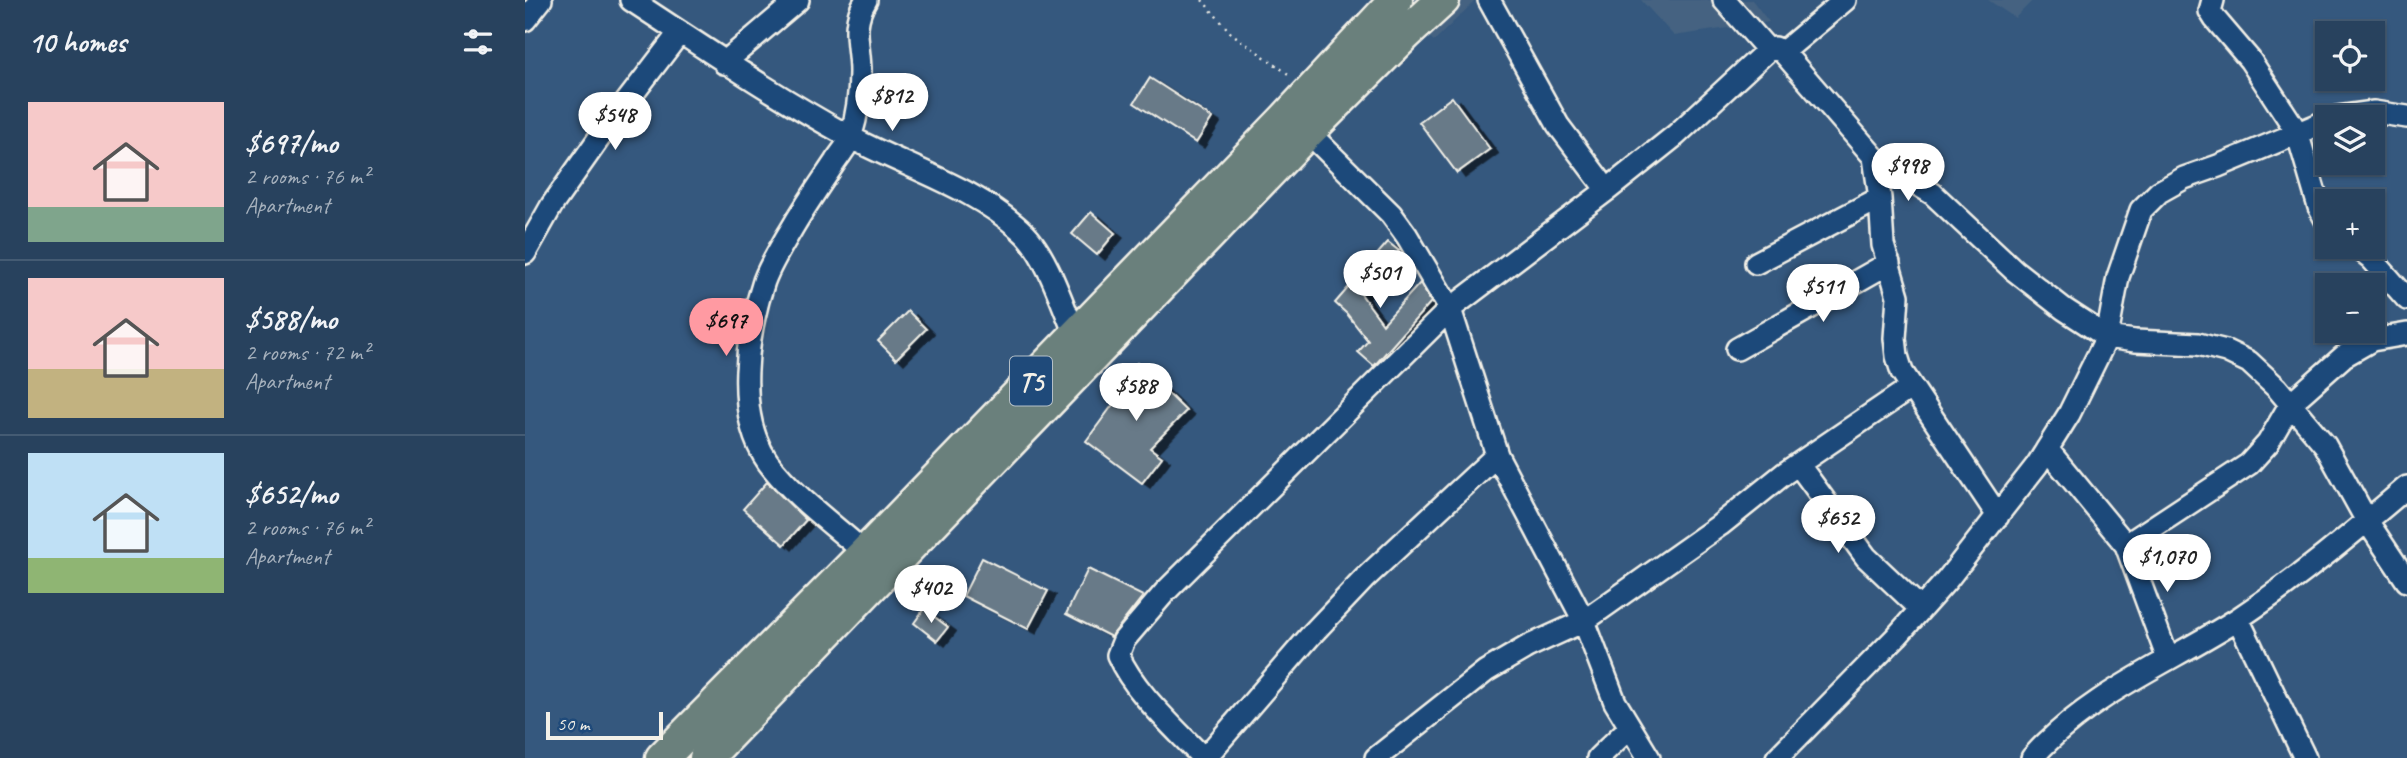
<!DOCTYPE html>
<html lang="en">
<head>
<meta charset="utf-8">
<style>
  body { margin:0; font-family:Caveat,sans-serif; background:#344d67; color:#f1f3f6; height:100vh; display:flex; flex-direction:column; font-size:26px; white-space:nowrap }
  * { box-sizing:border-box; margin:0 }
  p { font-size:23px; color:#a5b0bc }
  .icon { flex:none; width:38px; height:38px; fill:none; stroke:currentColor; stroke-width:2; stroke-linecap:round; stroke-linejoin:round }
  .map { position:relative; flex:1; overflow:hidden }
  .details { display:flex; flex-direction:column; background:#28425e; width:525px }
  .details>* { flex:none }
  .tools { position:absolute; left:1790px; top:21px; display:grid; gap:14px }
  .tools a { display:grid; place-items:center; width:70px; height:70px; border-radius:0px; background:#28425e; box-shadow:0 2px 5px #0004,0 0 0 2px #445b73; font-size:35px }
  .scale { position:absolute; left:21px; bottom:18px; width:117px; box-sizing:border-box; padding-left:7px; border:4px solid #f4f1e8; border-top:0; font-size:19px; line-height:24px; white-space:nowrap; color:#f4f1e8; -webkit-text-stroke:5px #1f4a7a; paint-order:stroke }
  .price { position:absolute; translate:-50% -60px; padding:0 16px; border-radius:24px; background:#fff; color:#222; font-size:23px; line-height:46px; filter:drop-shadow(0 2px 4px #0008) }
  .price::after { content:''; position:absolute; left:50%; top:42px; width:21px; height:16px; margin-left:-10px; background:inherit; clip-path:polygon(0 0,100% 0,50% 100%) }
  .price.on { background:#ff9aa2; color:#111 }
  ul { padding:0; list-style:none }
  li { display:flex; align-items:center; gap:21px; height:175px; padding:0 28px }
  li+li { border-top:2px solid #445b73 }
  li span { display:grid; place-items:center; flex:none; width:196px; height:140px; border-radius:0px; color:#555 }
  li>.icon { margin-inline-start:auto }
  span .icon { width:84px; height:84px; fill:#fffc; stroke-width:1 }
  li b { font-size:30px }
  h2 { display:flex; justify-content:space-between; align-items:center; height:84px; padding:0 28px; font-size:30px }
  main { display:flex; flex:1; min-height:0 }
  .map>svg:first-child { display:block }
  .built { fill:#446281 }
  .building { fill:#677a88; stroke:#f4f1e8; stroke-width:2; filter:url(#shadow) }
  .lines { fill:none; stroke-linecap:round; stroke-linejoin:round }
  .minor-casing { stroke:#f4f1e8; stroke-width:26 }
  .highway-casing { stroke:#f4f1e8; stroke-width:37 }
  .path { stroke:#f4f1e8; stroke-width:2.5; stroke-dasharray:2 5; stroke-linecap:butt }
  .minor { stroke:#1f4a7a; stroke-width:21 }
  .highway { stroke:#6a807c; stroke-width:32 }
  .labels { text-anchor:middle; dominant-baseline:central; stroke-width:5; stroke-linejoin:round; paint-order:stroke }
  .shield { fill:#1f4a7a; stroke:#b4bfc7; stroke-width:2 }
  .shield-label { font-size:28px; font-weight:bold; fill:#f4f1e8 }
</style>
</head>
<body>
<main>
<section class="details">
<h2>10 homes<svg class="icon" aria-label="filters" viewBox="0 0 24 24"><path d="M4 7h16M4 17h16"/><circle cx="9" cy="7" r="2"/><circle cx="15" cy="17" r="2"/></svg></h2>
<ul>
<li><span style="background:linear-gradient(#f6c9c9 75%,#7fa58c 0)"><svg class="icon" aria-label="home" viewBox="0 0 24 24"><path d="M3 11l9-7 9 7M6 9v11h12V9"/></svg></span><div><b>$697/mo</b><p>2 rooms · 76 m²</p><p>Apartment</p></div></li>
<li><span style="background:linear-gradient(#f6c9c9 65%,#c2b280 0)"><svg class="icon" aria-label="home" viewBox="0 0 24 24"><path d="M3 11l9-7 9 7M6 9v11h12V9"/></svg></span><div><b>$588/mo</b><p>2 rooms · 72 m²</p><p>Apartment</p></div></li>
<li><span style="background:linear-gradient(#bfe0f5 75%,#8fb573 0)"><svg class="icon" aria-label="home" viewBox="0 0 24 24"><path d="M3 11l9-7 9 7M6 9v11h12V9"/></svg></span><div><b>$652/mo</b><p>2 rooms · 76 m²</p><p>Apartment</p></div></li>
</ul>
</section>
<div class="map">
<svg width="1882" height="758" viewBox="0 0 1882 758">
  <defs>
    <filter id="shadow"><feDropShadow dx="8" dy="4.5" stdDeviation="0" flood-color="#0009"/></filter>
  </defs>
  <rect width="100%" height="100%" fill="#35587e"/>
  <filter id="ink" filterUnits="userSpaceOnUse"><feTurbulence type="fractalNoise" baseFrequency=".0143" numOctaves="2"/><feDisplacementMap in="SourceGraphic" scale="14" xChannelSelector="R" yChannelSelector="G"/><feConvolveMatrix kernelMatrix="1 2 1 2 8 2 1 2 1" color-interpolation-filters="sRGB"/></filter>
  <g filter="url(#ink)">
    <!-- built -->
    <path class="built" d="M 863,0 L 951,0 L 909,41 Z
      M 1116,0 L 1227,0 L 1244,22 L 1149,36 Z
      M 1463,0 L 1508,0 L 1490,18 Z"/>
    <!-- building -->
    <path class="building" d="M 625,78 L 687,118 L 671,143 L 609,103 Z
      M 927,97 L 965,149 L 932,173 L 894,122 Z
      M 566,212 L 590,233 L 572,255 L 547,234 Z
      M 863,242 L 874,251 L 836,294 L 858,324 L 895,283 L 906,302 L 849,366 L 833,352 L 843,341 L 822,314 L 810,303 Z
      M 383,311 L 401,329 L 371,359 L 353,341 Z
      M 612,363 L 661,411 L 625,448 L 637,457 L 617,483 L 561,441 L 592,399 L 584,391 Z
      M 242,482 L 281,520 L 259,545 L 218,509 Z
      M 457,558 L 523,591 L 503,629 L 438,596 Z
      M 563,569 L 618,596 L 586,637 L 541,614 Z
      M 399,609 L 423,627 L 412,641 L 389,623 Z"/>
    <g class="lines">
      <defs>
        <path id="minor" d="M 106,0 C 178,47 248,95 323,136 C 382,168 451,187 500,234 C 523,258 537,304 550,334
          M 964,0 L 1033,125 L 1082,190 L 1151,135 L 1243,50 L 1250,48 L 1258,52 L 1349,157 L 1408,194 L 1489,270 L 1539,309 L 1582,337 L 1610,341 L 1673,344 L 1701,351 L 1724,362 L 1752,388 L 1800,445 L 1842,521 L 1882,581
          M 1199,0 L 1243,50
          M 1688,0 L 1685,11 L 1690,19 L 1725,60 L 1772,132 L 1794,207 L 1802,222
          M 0,20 L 16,0
          M 1258,52 L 1320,0
          M 199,63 L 273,0
          M 1813,117 L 1849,112 L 1882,117
          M 783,132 L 866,214 L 882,236 L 925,309 L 972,455 L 1059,621 L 1090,702 L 1124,758
          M 1349,157 L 1355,198 L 1358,245 L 1373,296 L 1370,338 L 1372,356 L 1377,372 L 1473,516
          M 1832,247 L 1846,258 L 1882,299
          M 0,253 L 27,205 L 77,134 L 155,32
          M 1231,263 L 1355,198
          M 1212,349 L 1364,263
          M 1522,449 L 1601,545 L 1643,659
          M 1273,464 L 1341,557 L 1396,609
          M 1601,545 L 1724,464 L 1743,443 L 1766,403 L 1819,356 L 1847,340 L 1882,334
          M 340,553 C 308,524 269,497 243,462 C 209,414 222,332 239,281 C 246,262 259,242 269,225 C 282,203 296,183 310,162 C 315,154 324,145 326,135 C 332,116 335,92 335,72 C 335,43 325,27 341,0
          M 1713,619 L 1780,758
          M 678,758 C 650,728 609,692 593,655 L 599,640 L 640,592 L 925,309 L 1082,190
          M 680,758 L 786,635 L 840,578 L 972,455
          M 851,758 L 961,671 L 1002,647 L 1059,621 L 1195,525 L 1260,473 L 1385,388
          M 1073,758 L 1104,728
          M 1252,758 L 1372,636 L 1422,580 L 1512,465 L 1544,414 L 1582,337 L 1593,277 L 1616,210 L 1634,192 L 1659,178 L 1693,166 L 1802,121
          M 1507,758 C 1563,694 1644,663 1714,618 C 1773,579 1828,533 1882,487"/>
        <path id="highway" d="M 137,758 L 340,553 L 761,118 L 871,0
          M 181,758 L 783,132 L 881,34 L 918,0"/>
      </defs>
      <!-- minor casing -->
      <use href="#minor" class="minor-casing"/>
      <!-- highway casing -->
      <use href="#highway" class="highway-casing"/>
      <!-- path -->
      <path class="path" d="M 677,0 L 706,33 L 766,76"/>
      <!-- minor -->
      <use href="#minor" class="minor"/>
      <!-- highway -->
      <use href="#highway" class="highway"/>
    </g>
  </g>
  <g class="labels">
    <!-- shield labels -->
    <rect class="shield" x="485" y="356.5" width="42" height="49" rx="5"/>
    <g class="shield-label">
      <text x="506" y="381">T5</text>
    </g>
  </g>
</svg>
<div class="tools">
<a><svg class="icon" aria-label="locate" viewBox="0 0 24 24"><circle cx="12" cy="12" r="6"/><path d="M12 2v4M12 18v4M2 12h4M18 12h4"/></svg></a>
<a><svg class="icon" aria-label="layers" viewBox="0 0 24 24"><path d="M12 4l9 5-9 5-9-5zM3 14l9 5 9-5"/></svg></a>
<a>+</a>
<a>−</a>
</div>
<div class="scale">50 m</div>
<b class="price" style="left:367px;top:133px">$812</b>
<b class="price" style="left:90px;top:152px">$548</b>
<b class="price" style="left:1383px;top:203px">$998</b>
<b class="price" style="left:855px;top:310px">$501</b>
<b class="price" style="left:1298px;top:324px">$511</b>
<b class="price on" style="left:201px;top:358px">$697</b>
<b class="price" style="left:611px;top:423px">$588</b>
<b class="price" style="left:1313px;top:555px">$652</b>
<b class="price" style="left:1642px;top:594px">$1,070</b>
<b class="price" style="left:406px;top:625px">$402</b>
</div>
</main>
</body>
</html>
